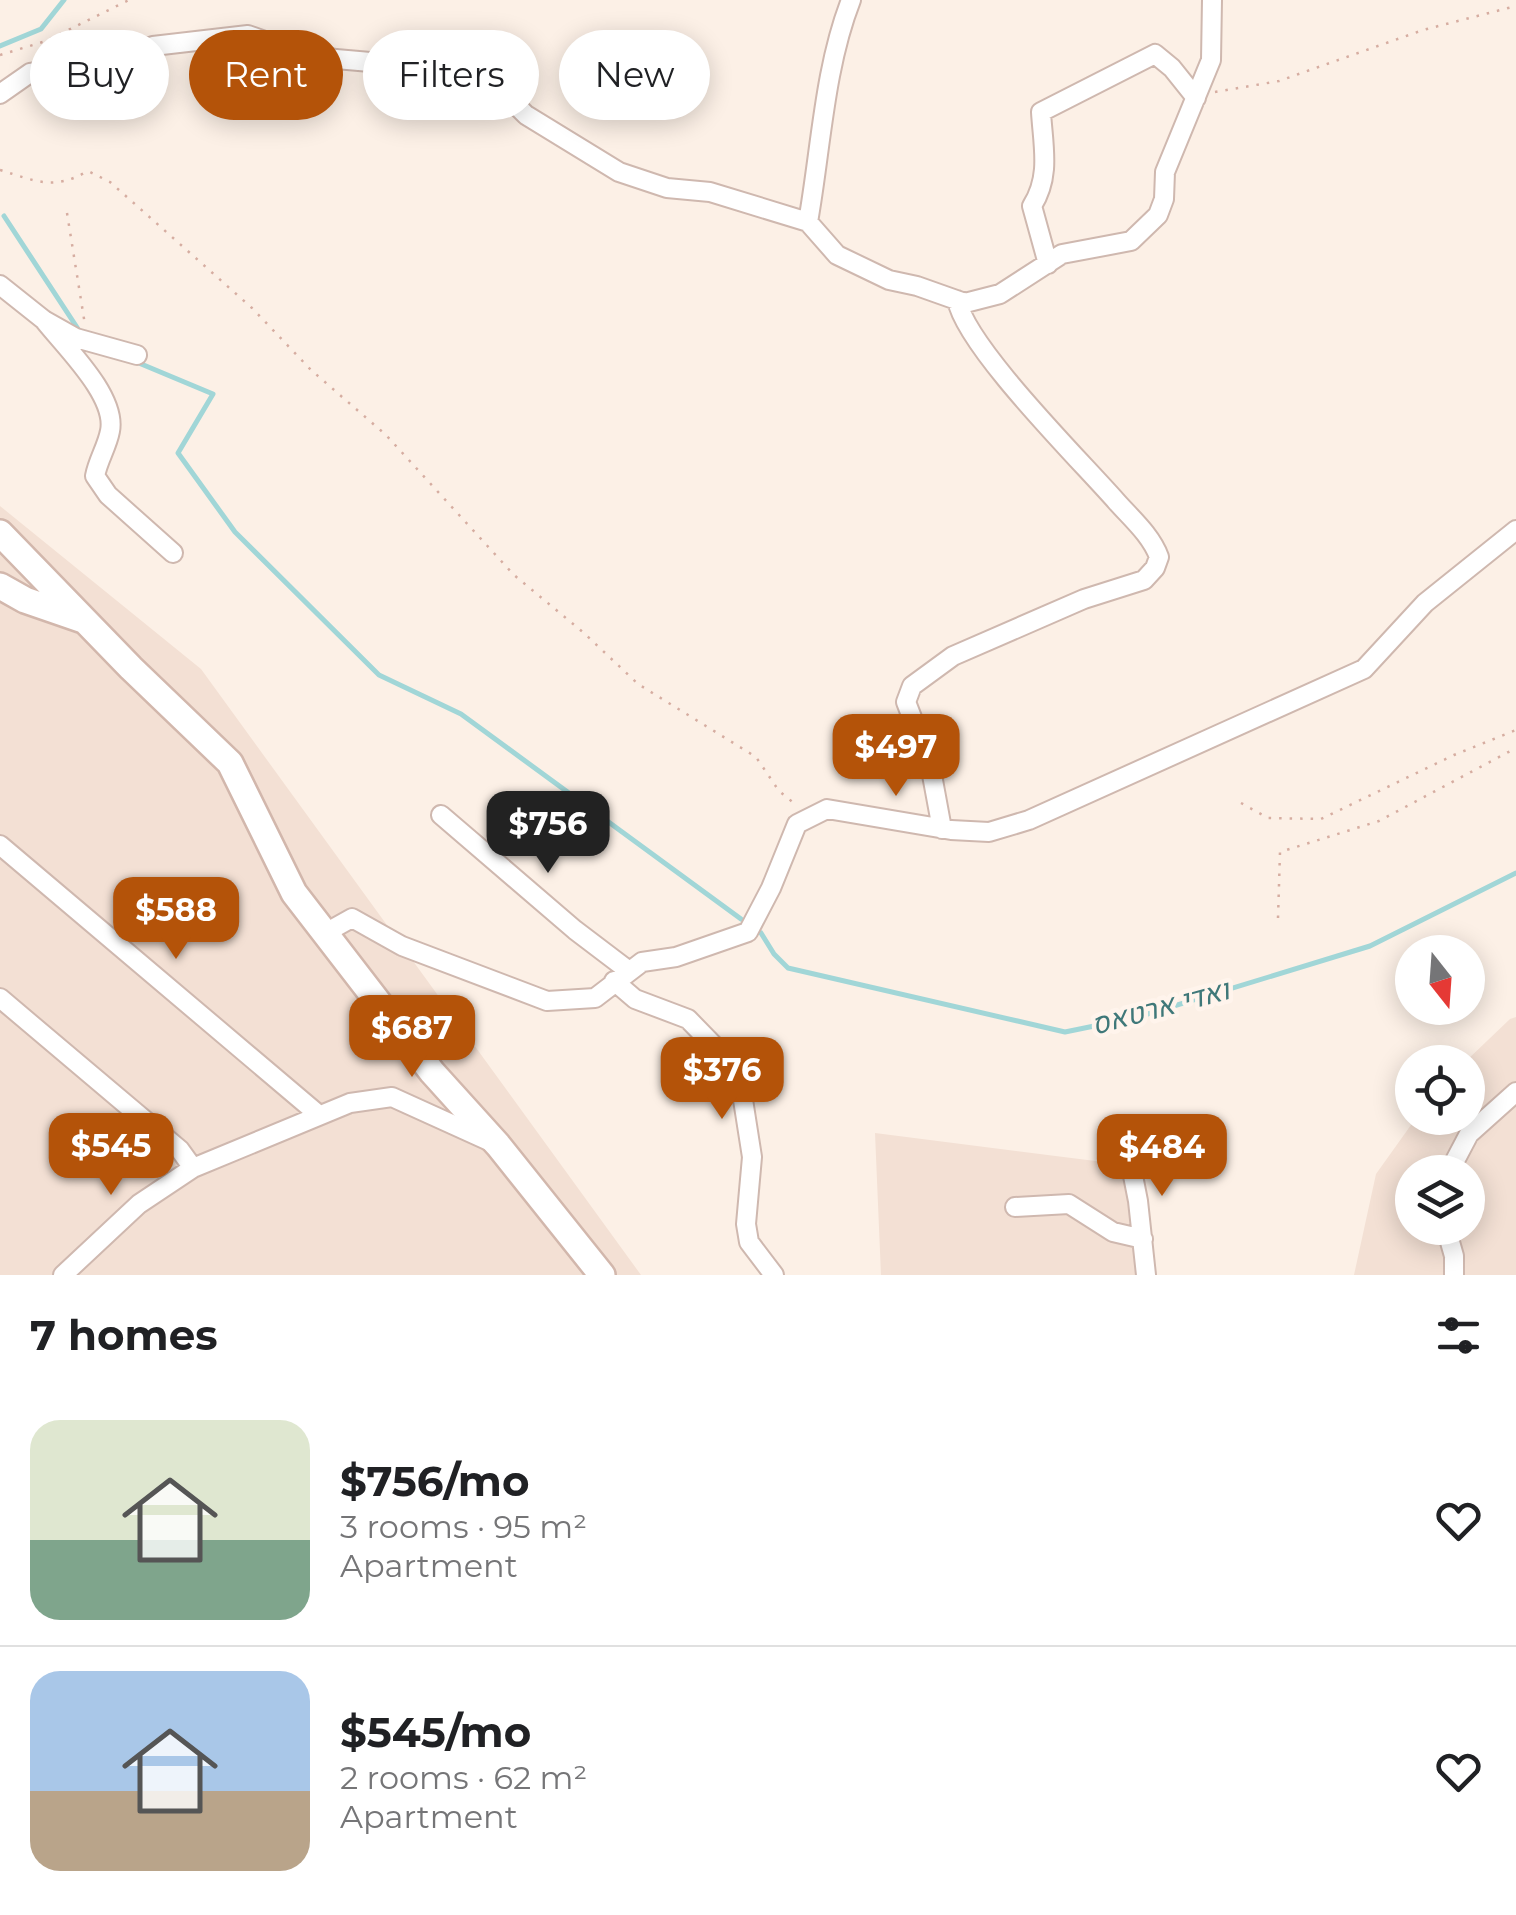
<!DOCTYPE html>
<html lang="en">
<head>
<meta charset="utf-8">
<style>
  body { margin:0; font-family:Montserrat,Heebo,sans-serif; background:#f2f2f2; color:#202124; height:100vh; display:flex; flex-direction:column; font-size:38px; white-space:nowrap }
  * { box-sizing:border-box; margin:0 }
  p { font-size:32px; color:#757577 }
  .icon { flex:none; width:55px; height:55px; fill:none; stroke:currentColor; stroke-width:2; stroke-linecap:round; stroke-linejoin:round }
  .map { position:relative; height:1275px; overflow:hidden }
  .sheet { display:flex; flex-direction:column; background:#fff; flex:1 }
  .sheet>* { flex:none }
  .hud { position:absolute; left:30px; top:30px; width:1000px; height:90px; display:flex; gap:20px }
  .needle { width:65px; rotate:163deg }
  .buttons { position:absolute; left:1395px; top:935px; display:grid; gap:20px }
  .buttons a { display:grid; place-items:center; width:90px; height:90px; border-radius:50%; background:#fff; box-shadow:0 5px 25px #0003; font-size:50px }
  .price { position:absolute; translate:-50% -85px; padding:0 22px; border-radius:20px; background:#b45309; color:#fff; font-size:32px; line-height:65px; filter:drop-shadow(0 2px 5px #0008) }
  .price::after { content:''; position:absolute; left:50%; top:60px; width:30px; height:22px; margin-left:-15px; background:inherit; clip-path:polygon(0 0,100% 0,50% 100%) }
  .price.current { background:#222; color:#fff }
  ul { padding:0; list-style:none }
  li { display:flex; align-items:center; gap:30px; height:250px; padding:0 30px }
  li+li { border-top:2px solid #e0e0e0 }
  li span { display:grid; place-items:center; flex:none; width:280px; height:200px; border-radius:30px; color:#555 }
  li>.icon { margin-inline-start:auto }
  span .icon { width:120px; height:120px; fill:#fffc; stroke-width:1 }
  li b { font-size:42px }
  h2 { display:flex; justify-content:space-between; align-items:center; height:120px; padding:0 30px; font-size:42px }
  .pill { padding:0 35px; border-radius:45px; background:#fff; box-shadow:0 5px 25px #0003; font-size:35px; line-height:90px }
  .pill.current { background:#b45309; color:#fff }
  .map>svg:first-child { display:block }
  .residential { fill:#f3e0d4; fill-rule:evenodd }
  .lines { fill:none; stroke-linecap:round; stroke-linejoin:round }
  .stream { stroke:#a1d6d7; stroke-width:5 }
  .street-casing { stroke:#cfb8af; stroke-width:22 }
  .secondary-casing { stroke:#d2b7ac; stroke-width:30 }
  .path { stroke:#d6ada1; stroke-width:2.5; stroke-dasharray:2.5 8; stroke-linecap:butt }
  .street { stroke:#fff; stroke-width:18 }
  .secondary { stroke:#fff; stroke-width:25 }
  .labels { text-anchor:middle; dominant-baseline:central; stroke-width:9; stroke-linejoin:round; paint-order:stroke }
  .water-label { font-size:28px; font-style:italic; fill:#3f7879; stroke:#fff4ec }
</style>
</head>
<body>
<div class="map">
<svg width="1516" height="1275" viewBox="0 0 1516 1275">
  <rect width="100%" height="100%" fill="#fcf0e6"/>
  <!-- residential -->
  <path class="residential" d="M 0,506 L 201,669 L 641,1275 L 0,1275 Z
    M 1516,1017 L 1516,1275 L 1354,1275 L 1376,1174 L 1416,1118 L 1468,1118 L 1468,1062 L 1465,1062 L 1510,1019 ZM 1412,1172 L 1468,1172 L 1468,1228 L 1412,1228 Z
    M 875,1133 L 1127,1165 L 1150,1275 L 881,1275 Z"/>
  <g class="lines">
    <!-- stream -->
    <path class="stream" d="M 0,46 L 41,29 L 64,0
      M 4,216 L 80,332
      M 134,361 L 213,394 L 178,453 L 235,532 L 379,675 L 461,714 L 741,919
      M 761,933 L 774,954 L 788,968 L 1065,1032 L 1138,1017 L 1370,946 L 1516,873"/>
    <defs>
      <path id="street" d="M 0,94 L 30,73 L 95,64 L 153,46 L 248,35 L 293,51 L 336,59 L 450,69 L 490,79 L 526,115 L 619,172 L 667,188 L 710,192 L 808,222 L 837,255 L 889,280 L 917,286 L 965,303 L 1000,294 L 1062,254 L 1131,241 L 1158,215 L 1164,199 L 1165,172 L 1211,60 L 1212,0
        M 808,222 C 821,149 824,69 851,0
        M 1048,264 L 1032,206 C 1051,176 1043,146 1041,112 L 1155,54 L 1172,68 L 1196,98
        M 0,285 L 44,320 L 76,338 L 137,355
        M 44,320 C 65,347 117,396 110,431 C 107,447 98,460 95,476 L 108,495 L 173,553
        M 441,815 L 575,930 L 629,971
        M 942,829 L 930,764 L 906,702 L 912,686 L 953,656 L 1084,599 L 1144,580 L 1155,568 L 1159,557 C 1151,535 1131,518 1116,501 C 1080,460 966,347 957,300
        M 0,845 L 319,1115
        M 327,932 L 352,918 L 402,946 L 547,1001 L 595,998 L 642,962 L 676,957 L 748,932 L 771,888 L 797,824 L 827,809 L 951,830 L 989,832 L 1029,820 L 1364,669 L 1425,603 L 1516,530
        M 614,981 L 635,999 L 688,1019 L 725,1057 L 741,1087 L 752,1157 L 746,1224 L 749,1242 L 774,1275
        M 0,998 L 180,1150 L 193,1168 L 350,1103 L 392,1097 L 489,1141
        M 1124,1130 L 1138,1201 L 1146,1275
        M 1449,1172 L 1469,1134 L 1516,1092
        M 1015,1207 L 1069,1204 L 1113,1232 L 1143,1239
        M 1446,1228 L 1454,1256 L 1454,1275
        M 63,1275 L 139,1204 L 193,1168"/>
      <path id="secondary" d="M 0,533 L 131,668 L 230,763 L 294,893 L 432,1072 L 498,1145 L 602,1275
        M 0,586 L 25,600 L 83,620"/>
    </defs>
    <!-- street casing -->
    <use href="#street" class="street-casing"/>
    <!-- secondary casing -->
    <use href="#secondary" class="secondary-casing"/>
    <!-- path -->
    <path class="path" d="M 0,55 L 46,41 L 129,0
      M 1215,92 L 1279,81 L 1423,30 L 1516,6
      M 0,170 C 36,181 53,191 88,171 L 110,182 L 252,308 L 311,370 L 386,435 L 514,575 L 584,633 L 638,684 L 756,757 L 779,791 L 795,804
      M 67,213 L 85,325
      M 1241,803 L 1268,818 L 1321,819 L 1454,755 L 1516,730
      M 1278,918 L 1280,852 L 1379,821 L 1516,748"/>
    <!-- street -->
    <use href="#street" class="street"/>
    <!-- secondary -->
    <use href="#secondary" class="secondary"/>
  </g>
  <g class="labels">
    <!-- water labels -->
    <g class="water-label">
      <text transform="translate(1160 1007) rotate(-15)">ואדי ארטאס</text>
    </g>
  </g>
</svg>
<div class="buttons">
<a><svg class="needle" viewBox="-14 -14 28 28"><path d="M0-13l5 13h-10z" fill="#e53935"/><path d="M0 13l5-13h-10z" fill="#757577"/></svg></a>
<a><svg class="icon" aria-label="locate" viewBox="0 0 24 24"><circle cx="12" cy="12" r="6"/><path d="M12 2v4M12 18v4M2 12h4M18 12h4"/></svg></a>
<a><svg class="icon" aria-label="layers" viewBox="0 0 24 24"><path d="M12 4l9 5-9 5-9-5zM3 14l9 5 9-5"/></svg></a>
</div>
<b class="price" style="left:896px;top:799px">$497</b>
<b class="price current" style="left:548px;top:876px">$756</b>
<b class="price" style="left:176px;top:962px">$588</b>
<b class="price" style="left:412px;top:1080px">$687</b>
<b class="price" style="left:722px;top:1122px">$376</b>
<b class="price" style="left:111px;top:1198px">$545</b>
<b class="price" style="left:1162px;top:1199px">$484</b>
<div class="hud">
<a class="pill">Buy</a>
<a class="pill current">Rent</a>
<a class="pill">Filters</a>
<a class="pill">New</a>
</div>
</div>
<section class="sheet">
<h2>7 homes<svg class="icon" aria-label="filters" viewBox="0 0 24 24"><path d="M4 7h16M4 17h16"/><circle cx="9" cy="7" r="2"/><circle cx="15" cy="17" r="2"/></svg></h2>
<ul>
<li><span style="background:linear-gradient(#dfe7d0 60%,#7fa58c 0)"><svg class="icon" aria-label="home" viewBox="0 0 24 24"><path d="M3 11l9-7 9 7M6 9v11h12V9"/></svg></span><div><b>$756/mo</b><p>3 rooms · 95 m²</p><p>Apartment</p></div><svg class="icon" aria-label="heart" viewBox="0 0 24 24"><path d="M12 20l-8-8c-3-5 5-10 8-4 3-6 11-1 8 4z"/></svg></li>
<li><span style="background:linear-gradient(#a9c7e8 60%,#b9a48a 0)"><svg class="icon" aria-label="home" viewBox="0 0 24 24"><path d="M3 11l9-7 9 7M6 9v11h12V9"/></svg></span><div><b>$545/mo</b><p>2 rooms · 62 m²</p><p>Apartment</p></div><svg class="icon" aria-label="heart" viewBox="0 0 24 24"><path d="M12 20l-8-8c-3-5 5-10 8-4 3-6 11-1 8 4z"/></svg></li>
</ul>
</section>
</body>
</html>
